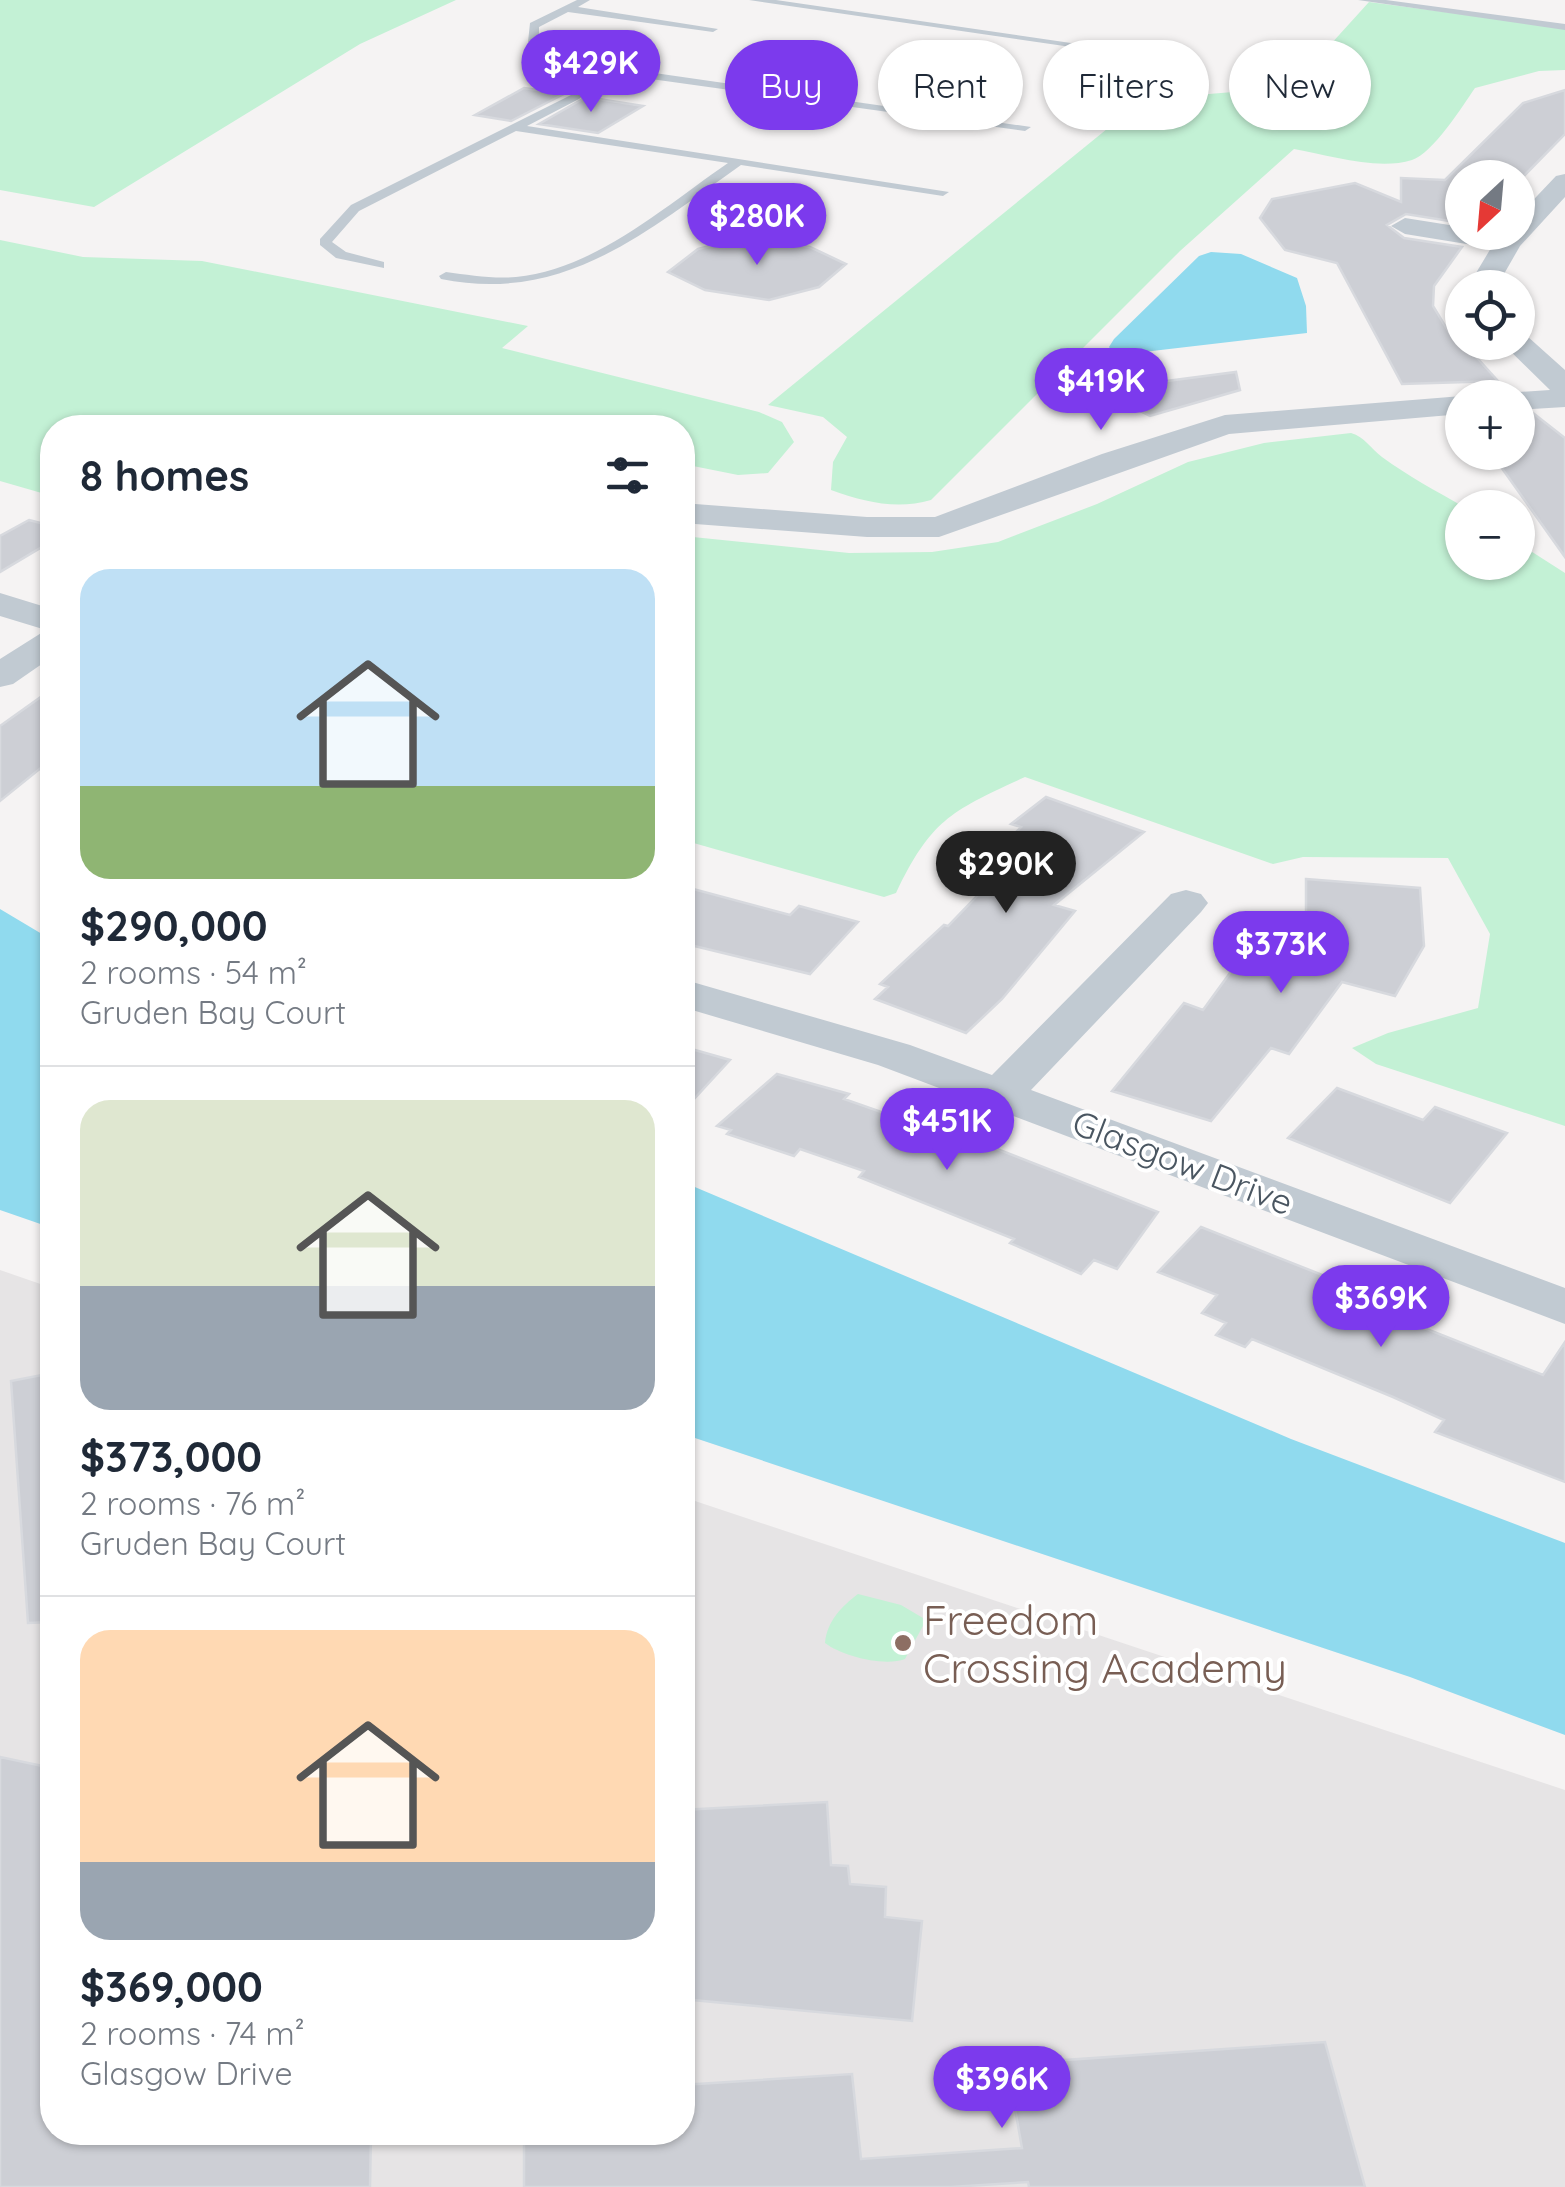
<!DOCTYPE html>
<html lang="en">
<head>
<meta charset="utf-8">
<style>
  body { margin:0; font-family:Quicksand,sans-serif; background:#f2f2f3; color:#1f2937; height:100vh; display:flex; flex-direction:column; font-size:38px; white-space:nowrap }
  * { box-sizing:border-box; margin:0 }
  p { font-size:32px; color:#747a83 }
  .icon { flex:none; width:55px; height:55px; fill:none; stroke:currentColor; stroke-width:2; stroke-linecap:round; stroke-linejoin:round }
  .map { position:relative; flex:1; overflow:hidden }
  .sheet { position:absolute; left:40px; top:415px; width:655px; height:1730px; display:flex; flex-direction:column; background:#fff; border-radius:40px; box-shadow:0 2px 8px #0004 }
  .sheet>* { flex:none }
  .guide { position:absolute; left:725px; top:40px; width:690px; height:90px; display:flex; gap:20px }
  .needle { width:65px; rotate:206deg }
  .controls { position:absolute; left:1445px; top:160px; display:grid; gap:20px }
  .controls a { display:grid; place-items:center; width:90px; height:90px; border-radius:50%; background:#fff; box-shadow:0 2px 8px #0004; font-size:50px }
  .price { position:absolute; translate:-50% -85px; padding:0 22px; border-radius:35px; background:#7c3aed; color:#fff; font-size:32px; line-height:65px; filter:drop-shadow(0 2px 5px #0008) }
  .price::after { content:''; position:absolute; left:50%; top:60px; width:30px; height:22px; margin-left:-15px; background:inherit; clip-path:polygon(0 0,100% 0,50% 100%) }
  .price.selected { background:#222; color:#fff }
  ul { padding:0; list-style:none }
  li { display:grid; align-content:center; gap:20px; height:530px; padding:0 40px }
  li+li { border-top:2px solid #e0e1e3 }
  li span { display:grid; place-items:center; height:310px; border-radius:30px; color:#555 }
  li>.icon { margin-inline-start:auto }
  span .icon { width:180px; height:180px; fill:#fffc; stroke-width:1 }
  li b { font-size:42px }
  h2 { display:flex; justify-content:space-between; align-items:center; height:120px; padding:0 40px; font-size:42px }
  .pill { padding:0 35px; border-radius:45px; background:#fff; box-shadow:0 2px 8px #0004; font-size:35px; line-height:90px }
  .pill.selected { background:#7c3aed; color:#fff }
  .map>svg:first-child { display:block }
  .education { fill:#e6e4e5 }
  .green { fill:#c3f1d5 }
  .water { fill:#90daee }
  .building { fill:#cdcfd5; stroke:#d7d9de; stroke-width:2.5 }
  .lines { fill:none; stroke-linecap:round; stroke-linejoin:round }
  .lane { fill:#c1cad2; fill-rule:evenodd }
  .street { fill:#c1cad2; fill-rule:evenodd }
  .education-dot { fill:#8d6e63; stroke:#fff; stroke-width:4 }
  .labels { text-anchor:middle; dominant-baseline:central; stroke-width:8; stroke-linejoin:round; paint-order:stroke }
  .street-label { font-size:35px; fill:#4a5661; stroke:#fff }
  .near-education-label { font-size:42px; fill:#785e54; stroke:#fff; text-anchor:start }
</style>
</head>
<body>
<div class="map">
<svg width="1565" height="2187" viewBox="0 0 1565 2187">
  <rect width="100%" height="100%" fill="#f5f3f3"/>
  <!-- education -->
  <path class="education" d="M 0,1270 L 52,1288 L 52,2132 L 682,2132 L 683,1497 L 1565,1790 L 1565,2187 L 0,2187 Z"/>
  <!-- green -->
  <path class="green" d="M 0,0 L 456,0 L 360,44 L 94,207 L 0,190 Z
    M 1369,2 L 1565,28 L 1565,70 L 1539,71 L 1475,88 C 1462,107 1433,153 1412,160 C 1377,171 1329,155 1294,149 L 1180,251 L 931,500 C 897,510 864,502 831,490 L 833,462 L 847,437 L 823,417 L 768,405 L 1118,120 L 1161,98 L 1269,89 L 1300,78 Z
    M 0,240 L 83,257 L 202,261 L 528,326 L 502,348 L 759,412 L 782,422 L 794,442 L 768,473 L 738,475 L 683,464 L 682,428 L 52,428 L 52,496 L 0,481 Z
    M 1351,433 C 1365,437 1370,448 1382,457 C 1408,476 1436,491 1464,507 L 1462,562 L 1518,562 L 1518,543 L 1565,573 L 1565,1126 L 1376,1064 L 1352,1048 L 1388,1033 L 1478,1008 L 1490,934 L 1448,858 L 1303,857 L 1273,864 L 1025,777 C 952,811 932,818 896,893 L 884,897 L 683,840 L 683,536 L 849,553 L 932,552 L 998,542 L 1097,504 L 1188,462 L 1264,443 Z
    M 858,1594 L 901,1605 L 923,1618 L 924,1624 L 905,1659 C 884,1667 842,1656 825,1643 C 827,1621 842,1606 858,1594 Z"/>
  <!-- water -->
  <path class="water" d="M 1211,252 L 1241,254 L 1297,278 L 1306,306 L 1307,333 L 1135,353 L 1113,352 L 1109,347 L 1114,339 L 1199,256 Z
    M 0,909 L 52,940 L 52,1228 L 0,1210 Z
    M 683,1182 L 1291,1439 L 1565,1543 L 1565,1735 L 1410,1677 L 683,1434 Z"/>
  <!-- building -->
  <path class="building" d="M 524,88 L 564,94 L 511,121 L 475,115 Z
    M 1565,90 L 1565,134 L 1518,182 L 1518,178 L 1462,178 L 1462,223 L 1406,214 L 1387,225 L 1404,238 L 1462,247 L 1434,286 L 1433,306 L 1453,339 L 1460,339 L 1498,381 L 1402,384 L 1337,263 L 1285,250 L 1260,218 L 1272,199 L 1355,183 L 1401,202 L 1401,178 L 1445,180 L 1523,103 Z
    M 586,97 L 643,106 L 598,133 L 539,124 Z
    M 745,237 L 810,247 L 846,264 L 819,287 L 769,300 L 705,290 L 668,272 L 698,249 Z
    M 1236,372 L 1240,390 L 1150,416 L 1098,390 Z
    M 1518,413 L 1533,413 L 1565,438 L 1565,557 L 1491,453 L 1518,452 Z
    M 29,520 L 52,526 L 52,541 L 0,572 L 0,536 Z
    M 52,689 L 52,759 L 0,801 L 0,726 Z
    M 1046,797 L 1144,832 L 1054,905 L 1075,911 L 1002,999 L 966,1033 L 875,999 L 888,987 L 880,984 L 944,925 L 948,926 L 995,877 L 978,872 L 1021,827 L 1011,824 Z
    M 1306,879 L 1420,888 L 1424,946 L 1395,996 L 1342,982 L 1289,1054 L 1271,1048 L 1211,1121 L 1112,1091 L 1184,1003 L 1203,1010 L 1235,966 L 1269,976 L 1306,920 Z
    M 682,886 L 790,915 L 799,906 L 858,922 L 810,974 L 682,943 Z
    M 695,1050 L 730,1060 L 682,1112 L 682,1064 Z
    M 777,1074 L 849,1094 L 844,1099 L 984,1148 L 987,1145 L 1158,1212 L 1117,1269 L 1094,1260 L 1081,1274 L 1010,1243 L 1014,1239 L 859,1177 L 864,1171 L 800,1149 L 794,1156 L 727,1134 L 731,1130 L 717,1126 Z
    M 1337,1088 L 1423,1120 L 1435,1107 L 1507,1133 L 1450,1203 L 1288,1138 Z
    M 1201,1227 L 1426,1316 L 1419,1326 L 1543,1375 L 1565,1342 L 1565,1482 L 1435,1432 L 1444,1420 L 1393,1397 L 1252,1339 L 1245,1347 L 1216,1335 L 1226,1323 L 1202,1313 L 1217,1295 L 1158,1272 Z
    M 52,1373 L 52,1622 L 28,1623 L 11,1381 Z
    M 0,1757 L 52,1768 L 52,2132 L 306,2132 L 306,2139 L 371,2134 L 370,2187 L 0,2187 Z
    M 827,1802 L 831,1865 L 848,1866 L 850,1884 L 886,1887 L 885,1917 L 922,1921 L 912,2021 L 682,1999 L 682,1810 Z
    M 1325,2042 L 1365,2187 L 1029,2187 L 1028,2182 L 951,2187 L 524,2187 L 524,2132 L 682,2132 L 682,2085 L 852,2074 L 861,2159 L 1022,2148 L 1007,2064 Z"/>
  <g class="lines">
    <!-- lane -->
    <path class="lane" d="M 577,0 L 590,0 L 578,7 L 718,29 L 713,32 L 568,12 L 539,27 L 539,41 L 558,54 L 606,66 L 1031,127 L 1025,131 L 608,73 L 579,99 L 527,126 L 949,192 L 943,196 L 741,165 C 647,231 565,304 441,279 L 439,276 L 446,272 C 469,275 493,279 516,277 C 596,269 665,206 728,163 L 516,131 L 359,211 L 332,242 L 346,252 L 384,262 L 384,268 L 336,258 L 320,245 L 320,239 L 351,205 L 571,95 L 598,70 L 550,58 L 528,42 L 530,23 Z
      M 749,0 L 776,0 L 1160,56 L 1154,59 Z
      M 1358,0 L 1386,0 L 1565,24 L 1565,30 Z"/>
    <!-- street -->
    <path class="street" d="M 1565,174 L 1565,197 L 1520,246 L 1496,288 L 1467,288 L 1491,248 L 1405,234 L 1391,226 L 1405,218 L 1462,227 L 1462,232 L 1518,232 L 1518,216 L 1556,176 Z
      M 1518,333 L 1527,336 L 1565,370 L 1565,407 L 1518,410 L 1518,398 L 1505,398 L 1518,392 L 1550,390 L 1501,342 L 1518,342 Z
      M 1462,396 L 1470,398 L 1462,398 L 1462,414 L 1229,434 L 939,537 L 867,537 L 682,523 L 682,503 L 867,517 L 935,517 L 1102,454 L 1225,415 Z
      M 0,593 L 52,609 L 52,657 L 13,684 L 0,687 L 0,659 L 46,630 L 0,616 Z
      M 1186,890 L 1201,894 L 1208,903 L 1201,912 L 1031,1090 L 1565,1288 L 1565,1324 L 878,1065 L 682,1007 L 682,979 L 910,1045 L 992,1075 L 1171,894 Z"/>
  </g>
  <!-- markers -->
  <circle class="education-dot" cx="903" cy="1643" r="10"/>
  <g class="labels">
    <!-- street labels -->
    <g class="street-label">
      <text transform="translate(1183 1162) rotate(21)">Glasgow Drive</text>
    </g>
    <!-- near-education labels -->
    <g class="near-education-label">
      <text x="923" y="1619">Freedom<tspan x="923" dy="48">Crossing Academy</tspan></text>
    </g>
  </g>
</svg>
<div class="controls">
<a><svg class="needle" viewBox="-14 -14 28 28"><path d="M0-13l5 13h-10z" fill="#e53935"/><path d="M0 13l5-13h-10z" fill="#747a83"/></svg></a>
<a><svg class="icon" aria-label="locate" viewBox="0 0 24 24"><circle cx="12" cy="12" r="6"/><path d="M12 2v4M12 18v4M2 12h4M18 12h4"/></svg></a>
<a>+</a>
<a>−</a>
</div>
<b class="price" style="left:591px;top:115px">$429K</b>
<b class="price" style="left:757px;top:268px">$280K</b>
<b class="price" style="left:1101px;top:433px">$419K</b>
<b class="price selected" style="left:1006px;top:916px">$290K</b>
<b class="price" style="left:1281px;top:996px">$373K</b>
<b class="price" style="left:947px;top:1173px">$451K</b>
<b class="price" style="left:1381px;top:1350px">$369K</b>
<b class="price" style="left:1002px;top:2131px">$396K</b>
<div class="guide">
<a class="pill selected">Buy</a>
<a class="pill">Rent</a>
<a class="pill">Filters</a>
<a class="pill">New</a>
</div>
<section class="sheet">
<h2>8 homes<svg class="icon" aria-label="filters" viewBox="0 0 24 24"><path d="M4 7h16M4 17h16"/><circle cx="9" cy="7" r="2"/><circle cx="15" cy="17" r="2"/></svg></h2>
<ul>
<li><span style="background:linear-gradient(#bfe0f5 70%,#8fb573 0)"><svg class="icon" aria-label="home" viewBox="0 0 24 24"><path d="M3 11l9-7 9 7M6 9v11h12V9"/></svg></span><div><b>$290,000</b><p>2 rooms · 54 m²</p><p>Gruden Bay Court</p></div></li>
<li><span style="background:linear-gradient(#dfe7d0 60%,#9aa5b1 0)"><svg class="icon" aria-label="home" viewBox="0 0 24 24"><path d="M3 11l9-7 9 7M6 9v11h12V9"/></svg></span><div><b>$373,000</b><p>2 rooms · 76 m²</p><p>Gruden Bay Court</p></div></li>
<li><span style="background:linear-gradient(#ffd9b3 75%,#9aa5b1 0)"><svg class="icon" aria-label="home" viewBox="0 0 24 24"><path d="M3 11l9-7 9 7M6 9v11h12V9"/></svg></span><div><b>$369,000</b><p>2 rooms · 74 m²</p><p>Glasgow Drive</p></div></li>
</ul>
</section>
</div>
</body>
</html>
